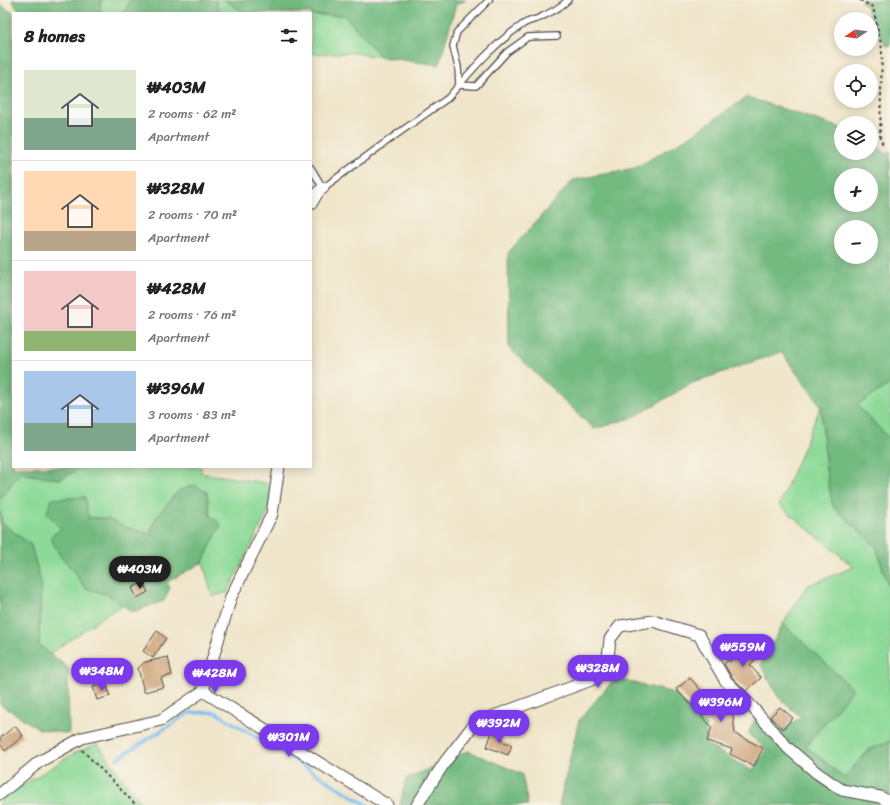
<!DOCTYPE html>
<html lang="en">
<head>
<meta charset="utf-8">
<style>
  body { margin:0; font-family:Sriracha,sans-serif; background:#f6f6f6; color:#222; height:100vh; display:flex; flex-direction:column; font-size:15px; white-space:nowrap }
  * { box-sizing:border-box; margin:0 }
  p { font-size:13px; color:#767676 }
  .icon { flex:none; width:22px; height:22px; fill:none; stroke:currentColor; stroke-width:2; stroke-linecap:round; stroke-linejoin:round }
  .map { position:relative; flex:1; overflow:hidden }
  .panel { position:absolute; left:12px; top:12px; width:300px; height:456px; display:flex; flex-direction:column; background:#fff; border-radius:0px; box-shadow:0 2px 10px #0003 }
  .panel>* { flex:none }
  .needle { width:26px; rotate:257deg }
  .controls { position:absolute; left:834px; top:12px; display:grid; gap:8px }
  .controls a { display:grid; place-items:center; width:44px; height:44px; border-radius:50%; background:#fff; box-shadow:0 2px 10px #0003; font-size:20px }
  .price { position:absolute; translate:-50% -34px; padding:0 9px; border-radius:14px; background:#7c3aed; color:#fff; font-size:13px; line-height:26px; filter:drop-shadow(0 1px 2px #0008) }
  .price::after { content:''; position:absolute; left:50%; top:24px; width:12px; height:9px; margin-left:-6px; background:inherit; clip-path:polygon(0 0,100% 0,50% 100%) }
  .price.active { background:#222; color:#fff }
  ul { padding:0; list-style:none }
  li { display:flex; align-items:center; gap:12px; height:100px; padding:0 12px }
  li+li { border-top:1px solid #e0e0e0 }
  li span { display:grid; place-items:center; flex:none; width:112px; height:80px; border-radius:0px; color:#555 }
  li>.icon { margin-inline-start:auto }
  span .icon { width:48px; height:48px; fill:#fffc; stroke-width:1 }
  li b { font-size:17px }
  h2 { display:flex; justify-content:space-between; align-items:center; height:48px; padding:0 12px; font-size:17px }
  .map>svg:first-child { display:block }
  .green { fill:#8dda98; stroke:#5c8262 }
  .forest { fill:#72ba80; stroke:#4e7256; fill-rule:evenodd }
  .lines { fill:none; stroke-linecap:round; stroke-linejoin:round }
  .stream { stroke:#7bbff1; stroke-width:3.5 }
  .building { fill:#cfa67d }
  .lane-casing { stroke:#494743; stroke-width:8 }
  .street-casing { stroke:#494743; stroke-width:13 }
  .path { stroke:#494743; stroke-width:2; stroke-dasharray:3 3; stroke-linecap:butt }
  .lane { stroke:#fff; stroke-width:5.5 }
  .street { stroke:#fff; stroke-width:11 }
</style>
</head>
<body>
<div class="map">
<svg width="890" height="805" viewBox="0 0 890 805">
  <rect width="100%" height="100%" fill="#f7f3e8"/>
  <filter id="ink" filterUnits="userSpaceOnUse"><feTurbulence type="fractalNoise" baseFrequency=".025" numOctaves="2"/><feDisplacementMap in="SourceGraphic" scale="8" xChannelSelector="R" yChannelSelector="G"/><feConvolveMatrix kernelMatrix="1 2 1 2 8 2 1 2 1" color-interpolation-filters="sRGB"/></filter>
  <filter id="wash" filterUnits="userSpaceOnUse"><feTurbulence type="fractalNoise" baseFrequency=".012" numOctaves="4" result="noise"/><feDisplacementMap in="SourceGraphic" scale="16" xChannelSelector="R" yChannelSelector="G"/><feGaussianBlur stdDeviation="0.9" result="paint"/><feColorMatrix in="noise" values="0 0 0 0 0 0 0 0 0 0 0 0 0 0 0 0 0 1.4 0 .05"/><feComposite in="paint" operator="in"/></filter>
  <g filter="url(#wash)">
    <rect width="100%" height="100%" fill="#f0e5c9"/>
    <!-- green -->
    <path class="green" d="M 101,0 L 130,0 L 124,13 L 100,13 Z
      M 215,0 L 225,0 L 245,13 L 221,13 Z
      M 311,15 L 344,15 L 381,57 L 354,53 L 311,54 Z
      M 890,384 L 890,439 L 857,405 Z
      M 821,406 L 826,470 L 833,507 L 876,546 L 890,592 L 890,741 L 869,750 L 844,778 L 806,746 L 853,689 L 783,624 L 807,586 L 854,567 L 779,505 Z
      M 82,467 L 201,467 L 201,473 L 272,484 L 268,512 L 227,593 L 212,596 L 203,562 L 221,524 L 210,516 L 207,492 L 194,485 L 157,516 L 151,530 L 136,531 L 108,519 L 88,517 L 85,497 L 73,499 L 61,529 L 73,570 L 83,585 L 108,595 L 123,605 L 104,616 L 50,654 L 39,645 L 41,584 L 31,545 L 2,523 L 0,511 L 0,500 L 19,473 L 60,479 Z
      M 98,744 L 142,805 L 0,805 L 0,800 L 74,753 Z"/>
    <!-- forest -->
    <path class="forest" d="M 12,0 L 101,0 L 100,13 L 20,13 Z
      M 130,0 L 215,0 L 221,13 L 124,13 Z
      M 225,0 L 467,0 L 456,4 L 439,65 L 381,57 L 344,15 L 311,15 L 311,13 L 245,13 Z
      M 860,0 L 890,0 L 890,45 L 886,46 L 865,5 Z
      M 0,5 L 13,13 L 13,467 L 82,467 L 60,479 L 19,473 L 0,500 Z
      M 747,97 L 841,128 L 841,153 L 871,153 L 871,140 L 886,154 L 890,151 L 890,330 L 889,334 L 890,336 L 890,384 L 857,405 L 890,439 L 890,592 L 876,546 L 833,507 L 826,470 L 821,406 L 781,352 L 692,383 L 634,417 L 594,429 L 509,348 L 508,253 L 573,180 L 635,168 L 692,135 ZM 841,175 L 871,175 L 871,205 L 841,205 ZM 841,227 L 871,227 L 871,257 L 841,257 Z
      M 194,485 L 207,492 L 210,516 L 221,524 L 203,562 L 167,582 L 170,588 L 164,601 L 132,612 L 108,595 L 85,588 L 73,570 L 60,556 L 50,537 L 61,529 L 47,513 L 52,499 L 85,497 L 88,517 L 108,519 L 136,531 L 150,533 L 157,516 L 178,491 Z
      M 0,511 L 2,523 L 31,545 L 41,584 L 39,645 L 68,668 L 69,734 L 39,729 L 0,704 Z
      M 783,624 L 853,689 L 806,746 L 844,778 L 869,750 L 890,741 L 890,805 L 559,805 L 579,720 L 615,678 L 674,693 L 706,725 L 706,744 L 753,771 L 766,749 L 748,734 L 755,719 L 781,731 L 801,717 L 778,697 L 761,665 Z
      M 468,751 L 522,774 L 528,805 L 400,805 L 406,779 Z"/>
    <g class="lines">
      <!-- stream -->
      <path class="stream" d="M 117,759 L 189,713 L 215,712 L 367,805"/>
    </g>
    <g id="blocks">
      <!-- building -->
      <path class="building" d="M 143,582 L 148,592 L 137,598 L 132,588 Z
        M 157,631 L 166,638 L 153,658 L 143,651 Z
        M 745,645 L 758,656 L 750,665 L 761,678 L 746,691 L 731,676 L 724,664 L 728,660 L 730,662 Z
        M 168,657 L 172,675 L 161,678 L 164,687 L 144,692 L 138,668 L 145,662 Z
        M 690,678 L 716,707 L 729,694 L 736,701 L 732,705 L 735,734 L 763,748 L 754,766 L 730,754 L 732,749 L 707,741 L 712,727 L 676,689 Z
        M 106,683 L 110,696 L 97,700 L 93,687 Z
        M 780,707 L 793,718 L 783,729 L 770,717 Z
        M 15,726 L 23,736 L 5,751 L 0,744 L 0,738 Z
        M 492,732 L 503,736 L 501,741 L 512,745 L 508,755 L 487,747 Z"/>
    </g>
  </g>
  <g filter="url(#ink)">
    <use href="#blocks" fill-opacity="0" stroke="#494743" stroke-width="1"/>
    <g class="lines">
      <defs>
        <path id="lane" d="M 459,85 C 478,63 498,41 522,25 C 527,21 534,20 539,18 C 550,13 560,8 568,0
          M 459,85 L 476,86 L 507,52 L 528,37 L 557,36
          M 311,168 L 323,188 L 393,137 L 448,98 L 459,85 L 458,67 L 453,46 L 457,32 L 489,0"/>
        <path id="street" d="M 311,204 L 318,192 L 323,188
          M 203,691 L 387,805
          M 0,794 L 39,762 L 82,738 L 161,720 L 203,691 L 231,597 L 272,514 L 279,467
          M 417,805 L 445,762 L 475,723 L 591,680 L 607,667 L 610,639 L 620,626 L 653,621 L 699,635 L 725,680 L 753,708 L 788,748 L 817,773 L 842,790 L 880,797 L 890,802"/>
      </defs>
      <!-- lane casing -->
      <use href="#lane" class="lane-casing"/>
      <!-- street casing -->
      <use href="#street" class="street-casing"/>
      <!-- path -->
      <path class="path" d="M 860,0 L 873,7 L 882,49 L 880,137 L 883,145
        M 82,750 L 136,805"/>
      <!-- lane -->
      <use href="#lane" class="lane"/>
      <!-- street -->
      <use href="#street" class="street"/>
    </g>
  </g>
</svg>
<div class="controls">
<a><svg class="needle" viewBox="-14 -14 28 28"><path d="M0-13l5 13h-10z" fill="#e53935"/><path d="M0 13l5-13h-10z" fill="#767676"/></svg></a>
<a><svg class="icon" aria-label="locate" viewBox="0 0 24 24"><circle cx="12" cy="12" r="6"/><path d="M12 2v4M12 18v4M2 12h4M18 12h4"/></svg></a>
<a><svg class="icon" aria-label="layers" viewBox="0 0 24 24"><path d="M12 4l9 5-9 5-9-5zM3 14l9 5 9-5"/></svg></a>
<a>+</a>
<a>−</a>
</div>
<b class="price active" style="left:140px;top:590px">₩403M</b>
<b class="price" style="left:743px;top:668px">₩559M</b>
<b class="price" style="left:598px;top:689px">₩328M</b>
<b class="price" style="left:102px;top:692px">₩348M</b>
<b class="price" style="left:215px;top:694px">₩428M</b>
<b class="price" style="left:721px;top:723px">₩396M</b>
<b class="price" style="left:499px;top:744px">₩392M</b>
<b class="price" style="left:289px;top:758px">₩301M</b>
<section class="panel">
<h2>8 homes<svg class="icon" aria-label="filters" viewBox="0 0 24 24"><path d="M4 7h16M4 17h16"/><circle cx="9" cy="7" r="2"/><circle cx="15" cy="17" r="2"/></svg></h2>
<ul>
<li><span style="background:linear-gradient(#dfe7d0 60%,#7fa58c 0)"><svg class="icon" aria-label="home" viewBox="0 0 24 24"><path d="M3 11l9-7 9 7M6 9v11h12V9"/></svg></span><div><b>₩403M</b><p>2 rooms · 62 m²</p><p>Apartment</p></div></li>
<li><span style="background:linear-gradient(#ffd9b3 75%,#b9a48a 0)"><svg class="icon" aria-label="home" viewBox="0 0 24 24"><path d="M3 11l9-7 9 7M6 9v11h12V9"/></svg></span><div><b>₩328M</b><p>2 rooms · 70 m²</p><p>Apartment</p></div></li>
<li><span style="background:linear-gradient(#f6c9c9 75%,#8fb573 0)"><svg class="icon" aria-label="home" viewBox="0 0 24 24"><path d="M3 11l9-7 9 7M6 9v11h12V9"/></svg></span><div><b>₩428M</b><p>2 rooms · 76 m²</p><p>Apartment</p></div></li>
<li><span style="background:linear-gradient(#a9c7e8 65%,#7fa58c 0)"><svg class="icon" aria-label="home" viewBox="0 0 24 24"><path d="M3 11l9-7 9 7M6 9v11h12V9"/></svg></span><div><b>₩396M</b><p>3 rooms · 83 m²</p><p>Apartment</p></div></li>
</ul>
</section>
</div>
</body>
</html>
